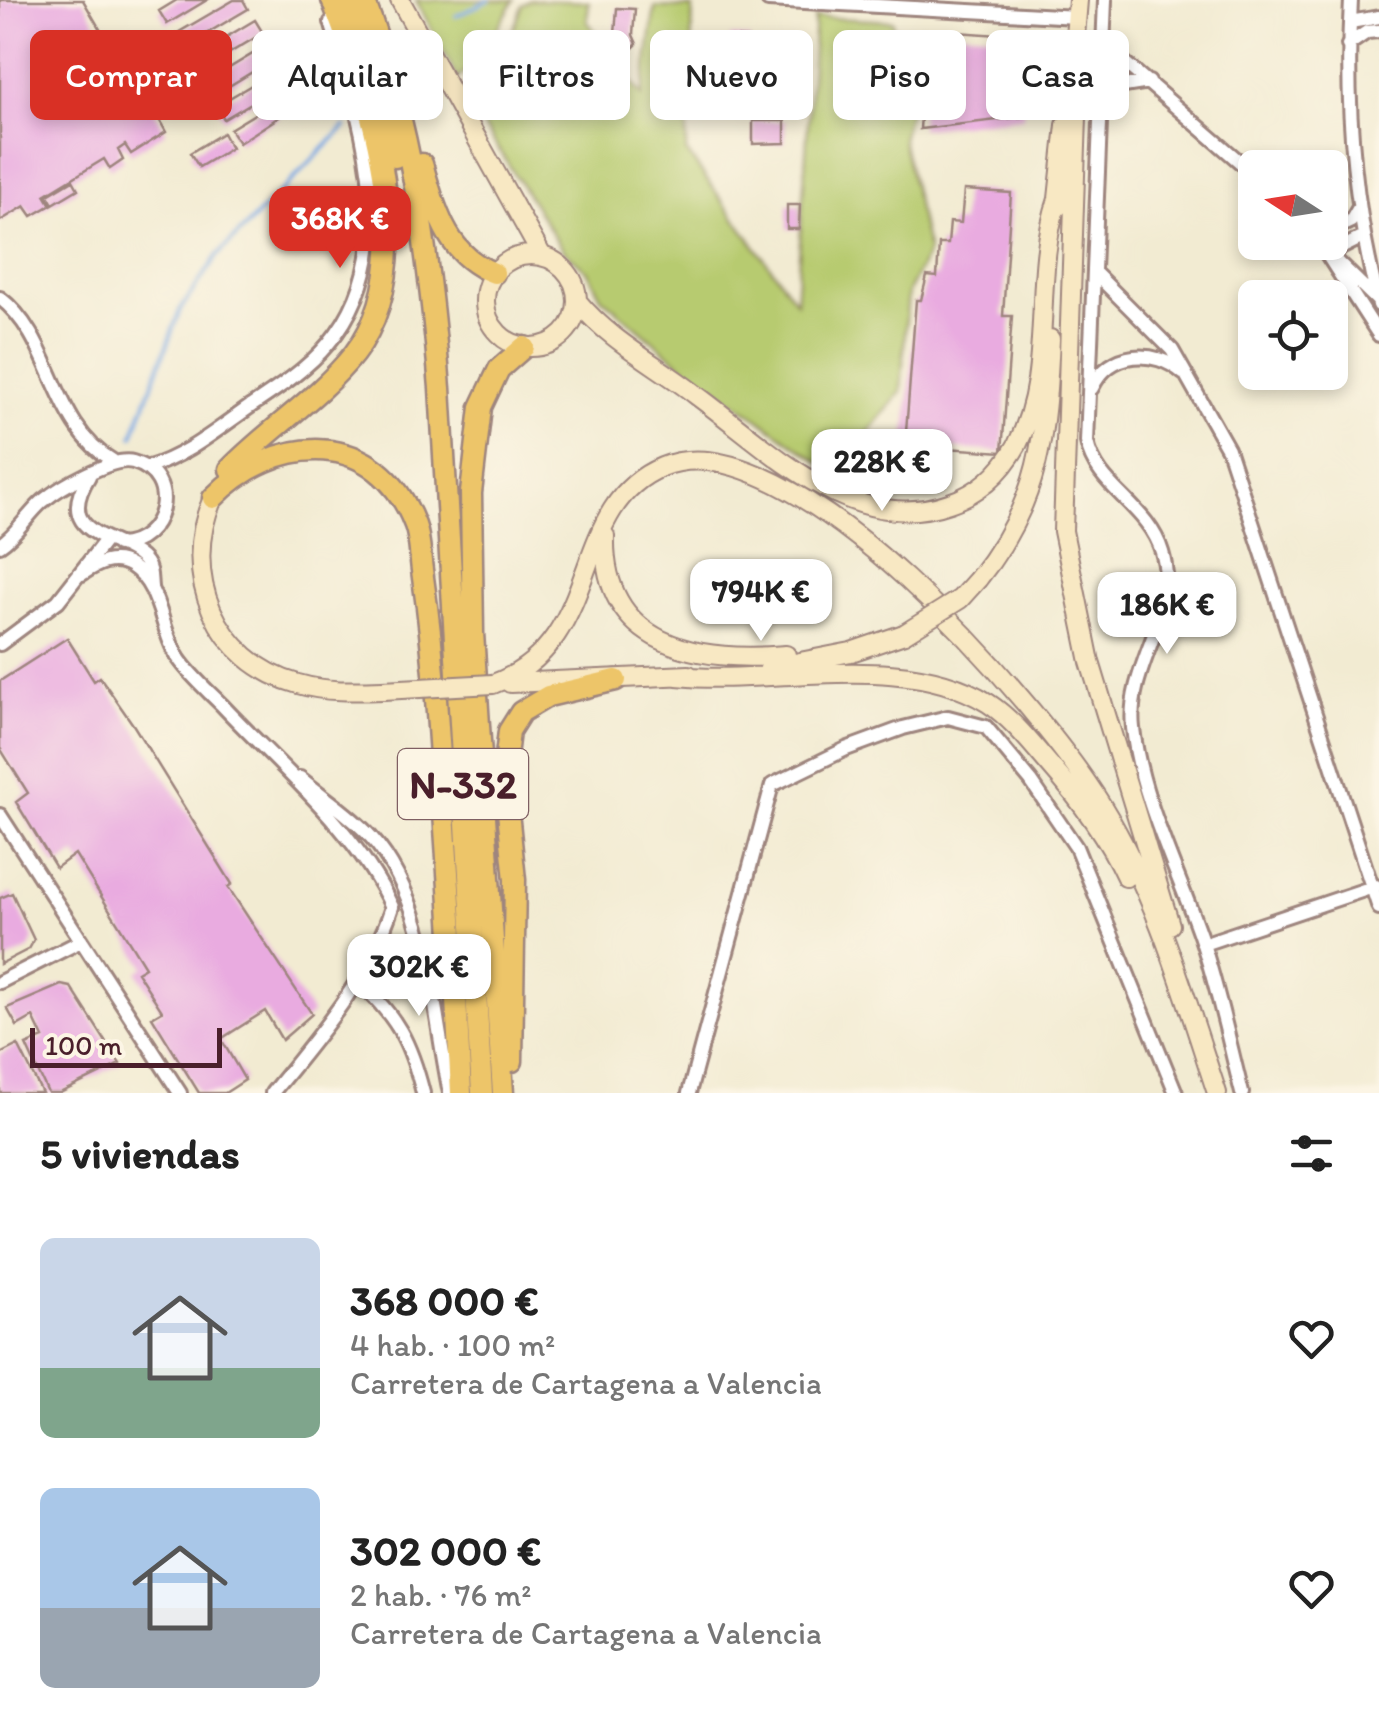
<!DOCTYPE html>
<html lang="es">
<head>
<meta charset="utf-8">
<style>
  body { margin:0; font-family:Itim,sans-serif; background:#f2f2f2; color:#222; height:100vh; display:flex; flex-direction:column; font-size:38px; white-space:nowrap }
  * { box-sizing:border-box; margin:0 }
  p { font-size:32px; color:#767676 }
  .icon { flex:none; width:55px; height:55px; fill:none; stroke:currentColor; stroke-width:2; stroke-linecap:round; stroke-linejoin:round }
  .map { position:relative; height:1093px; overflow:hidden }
  .panel { display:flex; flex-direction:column; background:#fff; flex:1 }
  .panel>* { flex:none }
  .banner { position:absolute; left:30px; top:30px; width:1320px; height:90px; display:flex; gap:20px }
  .needle { width:65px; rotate:282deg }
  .tools { position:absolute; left:1238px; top:150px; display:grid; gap:20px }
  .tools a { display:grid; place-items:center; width:110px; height:110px; border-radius:15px; background:#fff; box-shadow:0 5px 15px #0003; font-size:50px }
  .scale { position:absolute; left:30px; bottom:25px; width:192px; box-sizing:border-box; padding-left:10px; border:5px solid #4a1f2b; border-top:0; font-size:28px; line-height:35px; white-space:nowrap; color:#4a1f2b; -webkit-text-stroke:8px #fcf5e5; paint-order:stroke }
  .price { position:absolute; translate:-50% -85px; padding:0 22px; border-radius:20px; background:#fff; color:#222; font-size:32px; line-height:65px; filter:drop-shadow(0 2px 5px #0008) }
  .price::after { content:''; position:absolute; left:50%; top:60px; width:30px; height:22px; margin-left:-15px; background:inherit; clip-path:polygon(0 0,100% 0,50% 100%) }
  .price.current { background:#d93025; color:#fff }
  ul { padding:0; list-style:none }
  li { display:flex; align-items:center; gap:30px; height:250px; padding:0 40px }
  li span { display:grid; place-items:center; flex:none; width:280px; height:200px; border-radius:15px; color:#555 }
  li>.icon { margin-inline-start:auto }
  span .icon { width:120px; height:120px; fill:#fffc; stroke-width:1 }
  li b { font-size:42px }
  h2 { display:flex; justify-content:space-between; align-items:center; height:120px; padding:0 40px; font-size:42px }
  .chip { padding:0 35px; border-radius:15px; background:#fff; box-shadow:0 5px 15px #0003; font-size:35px; line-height:90px }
  .chip.current { background:#d93025; color:#fff }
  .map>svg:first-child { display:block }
  .green { fill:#b7cb6f; stroke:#80754d; stroke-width:2.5 }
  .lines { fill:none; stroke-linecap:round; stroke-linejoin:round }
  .stream { stroke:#78a8e3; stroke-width:4 }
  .building { fill:#e9abe0 }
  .minor-casing { stroke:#9e857e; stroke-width:18 }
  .secondary-casing { stroke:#9e857e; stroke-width:22 }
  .trunk-casing { stroke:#9e857e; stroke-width:25 }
  .minor { stroke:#fff; stroke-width:12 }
  .secondary { stroke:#f8e8c3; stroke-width:18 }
  .trunk { stroke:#edc569; stroke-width:20 }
  .secondary-bridge-casing { stroke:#9e857e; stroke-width:22; stroke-linecap:butt }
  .secondary-bridge { stroke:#f8e8c3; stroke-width:18 }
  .labels { text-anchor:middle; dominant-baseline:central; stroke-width:8; stroke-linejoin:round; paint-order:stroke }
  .shield { fill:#fcf5e5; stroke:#7f5f63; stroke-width:2.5 }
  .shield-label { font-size:40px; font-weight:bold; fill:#4a1f2b }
</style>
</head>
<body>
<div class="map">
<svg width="1379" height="1093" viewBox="0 0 1379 1093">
  <rect width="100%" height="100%" fill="#fcf5e5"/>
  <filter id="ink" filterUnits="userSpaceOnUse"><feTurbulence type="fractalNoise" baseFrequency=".01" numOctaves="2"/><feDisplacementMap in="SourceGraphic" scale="20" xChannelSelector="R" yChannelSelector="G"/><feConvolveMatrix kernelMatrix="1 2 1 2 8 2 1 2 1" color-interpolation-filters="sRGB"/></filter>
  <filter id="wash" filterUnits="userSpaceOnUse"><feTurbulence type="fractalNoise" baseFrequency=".0048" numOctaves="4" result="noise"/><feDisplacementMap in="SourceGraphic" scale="40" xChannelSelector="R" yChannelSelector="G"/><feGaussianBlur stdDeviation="2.25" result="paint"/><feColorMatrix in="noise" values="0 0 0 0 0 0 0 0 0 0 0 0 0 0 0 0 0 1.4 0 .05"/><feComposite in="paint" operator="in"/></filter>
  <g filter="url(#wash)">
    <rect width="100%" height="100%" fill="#f2ebd2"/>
    <!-- green -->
    <path class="green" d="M 416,0 L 514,0 L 487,47 L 458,79 Z
      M 530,0 L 589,2 L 587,21 L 642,96 L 655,7 L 693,8 L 686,151 L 796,302 L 815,17 L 893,21 L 893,29 L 913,29 L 912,100 L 902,139 L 928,252 L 908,292 L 901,392 L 850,456 L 857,489 L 678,362 L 601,297 L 588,272 L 562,249 L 462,92 C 488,66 513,42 522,5 Z"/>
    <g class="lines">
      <!-- stream -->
      <path class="stream" d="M 456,16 L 489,0
        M 133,436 L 180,310 L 218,255 L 345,127"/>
    </g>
    <g id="blocks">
      <!-- building -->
      <path class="building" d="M 0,0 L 83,0 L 123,69 L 134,73 L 133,84 L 145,106 L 150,103 L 166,132 L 131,154 L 125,145 L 118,150 L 123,160 L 110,169 L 104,159 L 45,195 L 51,205 L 32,216 L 25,206 L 0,221 Z
        M 177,0 L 207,0 L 167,24 L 159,11 Z
        M 234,0 L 243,0 L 248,9 L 182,48 L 174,35 Z
        M 617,8 L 635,9 L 633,35 L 637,44 L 622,59 L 609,43 L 615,34 Z
        M 255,20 L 263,33 L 196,73 L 188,60 Z
        M 927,30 L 1029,37 L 1023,117 L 920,129 Z
        M 730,37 L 749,38 L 748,54 L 730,53 Z
        M 269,44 L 277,57 L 211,97 L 203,84 Z
        M 282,67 L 290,80 L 224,119 L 216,106 Z
        M 271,104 L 279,117 L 239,143 L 230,129 Z
        M 753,121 L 785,121 L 785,143 L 753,144 Z
        M 223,133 L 231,148 L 199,167 L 190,153 Z
        M 73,180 L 78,189 L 53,204 L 48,195 Z
        M 964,190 L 1011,193 L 1003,316 L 1012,316 L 1002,452 L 905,445 L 916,300 L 921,300 L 927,276 L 937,277 L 939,244 L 948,244 L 950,222 L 961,223 Z
        M 787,205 L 800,205 L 799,229 L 787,229 Z
        M 67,638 L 94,681 L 100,677 L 134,726 L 232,884 L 228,887 L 312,1014 L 282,1040 L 265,1011 L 221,1039 L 245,1080 L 225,1093 L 199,1093 L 152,1017 L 162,1011 L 137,972 L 145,967 L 75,854 L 56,868 L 16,802 L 28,793 L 0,748 L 0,681 Z
        M 12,893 L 34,940 L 29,949 L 0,964 L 0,898 Z
        M 61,985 L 71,987 L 120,1064 L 60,1093 L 48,1093 L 26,1045 L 43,1038 L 33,1017 L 17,1026 L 7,1008 Z
        M 18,1045 L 42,1093 L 0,1093 L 0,1054 Z"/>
    </g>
  </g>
  <g filter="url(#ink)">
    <use href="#blocks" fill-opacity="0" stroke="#9e857e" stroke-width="2.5"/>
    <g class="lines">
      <defs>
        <path id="minor" d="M 768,0 L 1077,17
          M 1105,0 L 1087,442 C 1096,488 1148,505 1162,552 C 1181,614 1126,666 1133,728 C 1141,799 1178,871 1201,938 C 1218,988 1229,1042 1242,1093
          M 1351,0 C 1345,105 1353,203 1379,305
          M 1350,22 L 1379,17
          M 1103,44 L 1255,175
          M 1348,45 L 1367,32 L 1379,31
          M 1103,98 L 1118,87 L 1149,82
          M 1330,231 L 1351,221 L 1358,209
          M 1319,242 L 1379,335
          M 1321,246 L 1341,248 L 1363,237
          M 1338,262 L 1377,300
          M 1095,273 L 1172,350 L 1228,449 L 1379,908
          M 0,298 C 54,339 51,425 113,461
          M 1092,388 C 1110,350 1155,348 1183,373
          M 146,468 C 185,457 218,429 251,406 C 278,388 307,369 328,344 C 406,253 361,121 331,22
          M 89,476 C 49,540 128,535 146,563 C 151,570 150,578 151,587
          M 0,545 C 17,534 28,514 43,501 C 60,487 113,456 133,462 C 183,477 165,544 118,545
          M 82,574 C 97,564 113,555 131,566 C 162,586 160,631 179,659 C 190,675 207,690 221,704 C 279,766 356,829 392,907 C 369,978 319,1035 272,1093
          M 0,644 L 58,601 L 105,541
          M 300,778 C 323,797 351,815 371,837 C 429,901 433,1012 450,1093
          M 0,815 L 180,1093
          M 1203,944 L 1376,886
          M 357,980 C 397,1017 410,1041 423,1093
          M 0,982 L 79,942
          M 689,1093 L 772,785 L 846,749 L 903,728 L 948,717 L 986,727 L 1031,781 L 1076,847 L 1176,1093"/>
        <path id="secondary" d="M 400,0 L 542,256
          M 1075,38 L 1078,87 L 1063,531 L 1090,662 L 1170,925
          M 1074,49 L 1078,0
          M 1057,208 L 1066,125
          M485 301a46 46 0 1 1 92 0a46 46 0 1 1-92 0Z
          M 577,301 C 610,341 656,364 696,395 C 769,448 852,537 949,503 C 979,493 1002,472 1017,445 C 1056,370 1031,277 1058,199
          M 213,498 C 179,574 216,662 298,684 C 325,692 355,691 383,690
          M 605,536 C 602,646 697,663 786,655
          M 978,579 C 1041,500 1045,437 1050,339
          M 769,668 L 851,652 L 904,634
          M 677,676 C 774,686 903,649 988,703 C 1011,718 1030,742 1048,763 C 1078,797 1107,836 1126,877
          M 510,683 L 689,675
          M 493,684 C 606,643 566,507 662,467 C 790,413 1042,708 1102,806 C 1156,894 1185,996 1217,1093"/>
        <path id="trunk" d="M 364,0 C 412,124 429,257 440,388 L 482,1093
          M 348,3 L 395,157
          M 422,164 C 436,210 446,255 494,273
          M 230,469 C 269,429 319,398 354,354 C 425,263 370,96 332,0
          M 213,498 C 276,433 378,427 415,525 C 420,538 420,556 422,570 C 429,618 434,665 437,713 C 446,840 455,966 461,1093
          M 512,1061 L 515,880 L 504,773 L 509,731 L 521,712 L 548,696 L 616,680
          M 503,1093 L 473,633 L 471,493 L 481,407 L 499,369 L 524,347"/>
      </defs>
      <!-- minor casing -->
      <use href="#minor" class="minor-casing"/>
      <!-- secondary casing -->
      <use href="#secondary" class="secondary-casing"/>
      <!-- trunk casing -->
      <use href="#trunk" class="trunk-casing"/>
      <!-- minor -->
      <use href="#minor" class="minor"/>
      <!-- secondary -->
      <use href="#secondary" class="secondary"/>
      <!-- trunk -->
      <use href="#trunk" class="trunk"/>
      <defs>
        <path id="secondary-bridge" d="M 904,634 L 960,599 L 978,579
          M 383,690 L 493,684"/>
      </defs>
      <!-- secondary-bridge casing -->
      <use href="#secondary-bridge" class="secondary-bridge-casing"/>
      <!-- secondary-bridge -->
      <use href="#secondary-bridge" class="secondary-bridge"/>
    </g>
  </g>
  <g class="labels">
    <!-- shield labels -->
    <rect class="shield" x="398" y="749" width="130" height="70" rx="8"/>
    <g class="shield-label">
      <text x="463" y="784">N-332</text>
    </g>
  </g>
</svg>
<div class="tools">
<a><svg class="needle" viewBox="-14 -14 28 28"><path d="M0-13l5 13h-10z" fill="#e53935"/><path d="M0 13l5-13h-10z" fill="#767676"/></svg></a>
<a><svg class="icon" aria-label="locate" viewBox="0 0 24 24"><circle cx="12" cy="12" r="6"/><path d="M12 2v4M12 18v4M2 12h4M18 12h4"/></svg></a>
</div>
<div class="scale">100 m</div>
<b class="price current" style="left:340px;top:271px">368K €</b>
<b class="price" style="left:882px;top:514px">228K €</b>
<b class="price" style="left:761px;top:644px">794K €</b>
<b class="price" style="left:1167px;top:657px">186K €</b>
<b class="price" style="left:419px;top:1019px">302K €</b>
<div class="banner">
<a class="chip current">Comprar</a>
<a class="chip">Alquilar</a>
<a class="chip">Filtros</a>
<a class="chip">Nuevo</a>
<a class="chip">Piso</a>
<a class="chip">Casa</a>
</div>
</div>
<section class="panel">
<h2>5 viviendas<svg class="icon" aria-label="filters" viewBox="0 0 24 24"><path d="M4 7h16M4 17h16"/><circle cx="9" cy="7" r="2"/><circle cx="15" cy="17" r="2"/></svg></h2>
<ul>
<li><span style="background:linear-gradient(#c9d6e8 65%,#7fa58c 0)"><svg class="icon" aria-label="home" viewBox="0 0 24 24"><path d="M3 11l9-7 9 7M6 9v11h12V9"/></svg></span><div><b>368 000 €</b><p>4 hab. · 100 m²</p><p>Carretera de Cartagena a Valencia</p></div><svg class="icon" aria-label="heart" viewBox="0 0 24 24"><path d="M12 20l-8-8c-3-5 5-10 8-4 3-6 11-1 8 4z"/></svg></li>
<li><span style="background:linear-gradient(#a9c7e8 60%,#9aa5b1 0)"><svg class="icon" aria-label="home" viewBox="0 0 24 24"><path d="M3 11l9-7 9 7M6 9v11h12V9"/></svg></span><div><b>302 000 €</b><p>2 hab. · 76 m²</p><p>Carretera de Cartagena a Valencia</p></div><svg class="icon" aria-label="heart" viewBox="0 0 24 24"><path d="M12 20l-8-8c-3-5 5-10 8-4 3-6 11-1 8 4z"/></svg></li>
</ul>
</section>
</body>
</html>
